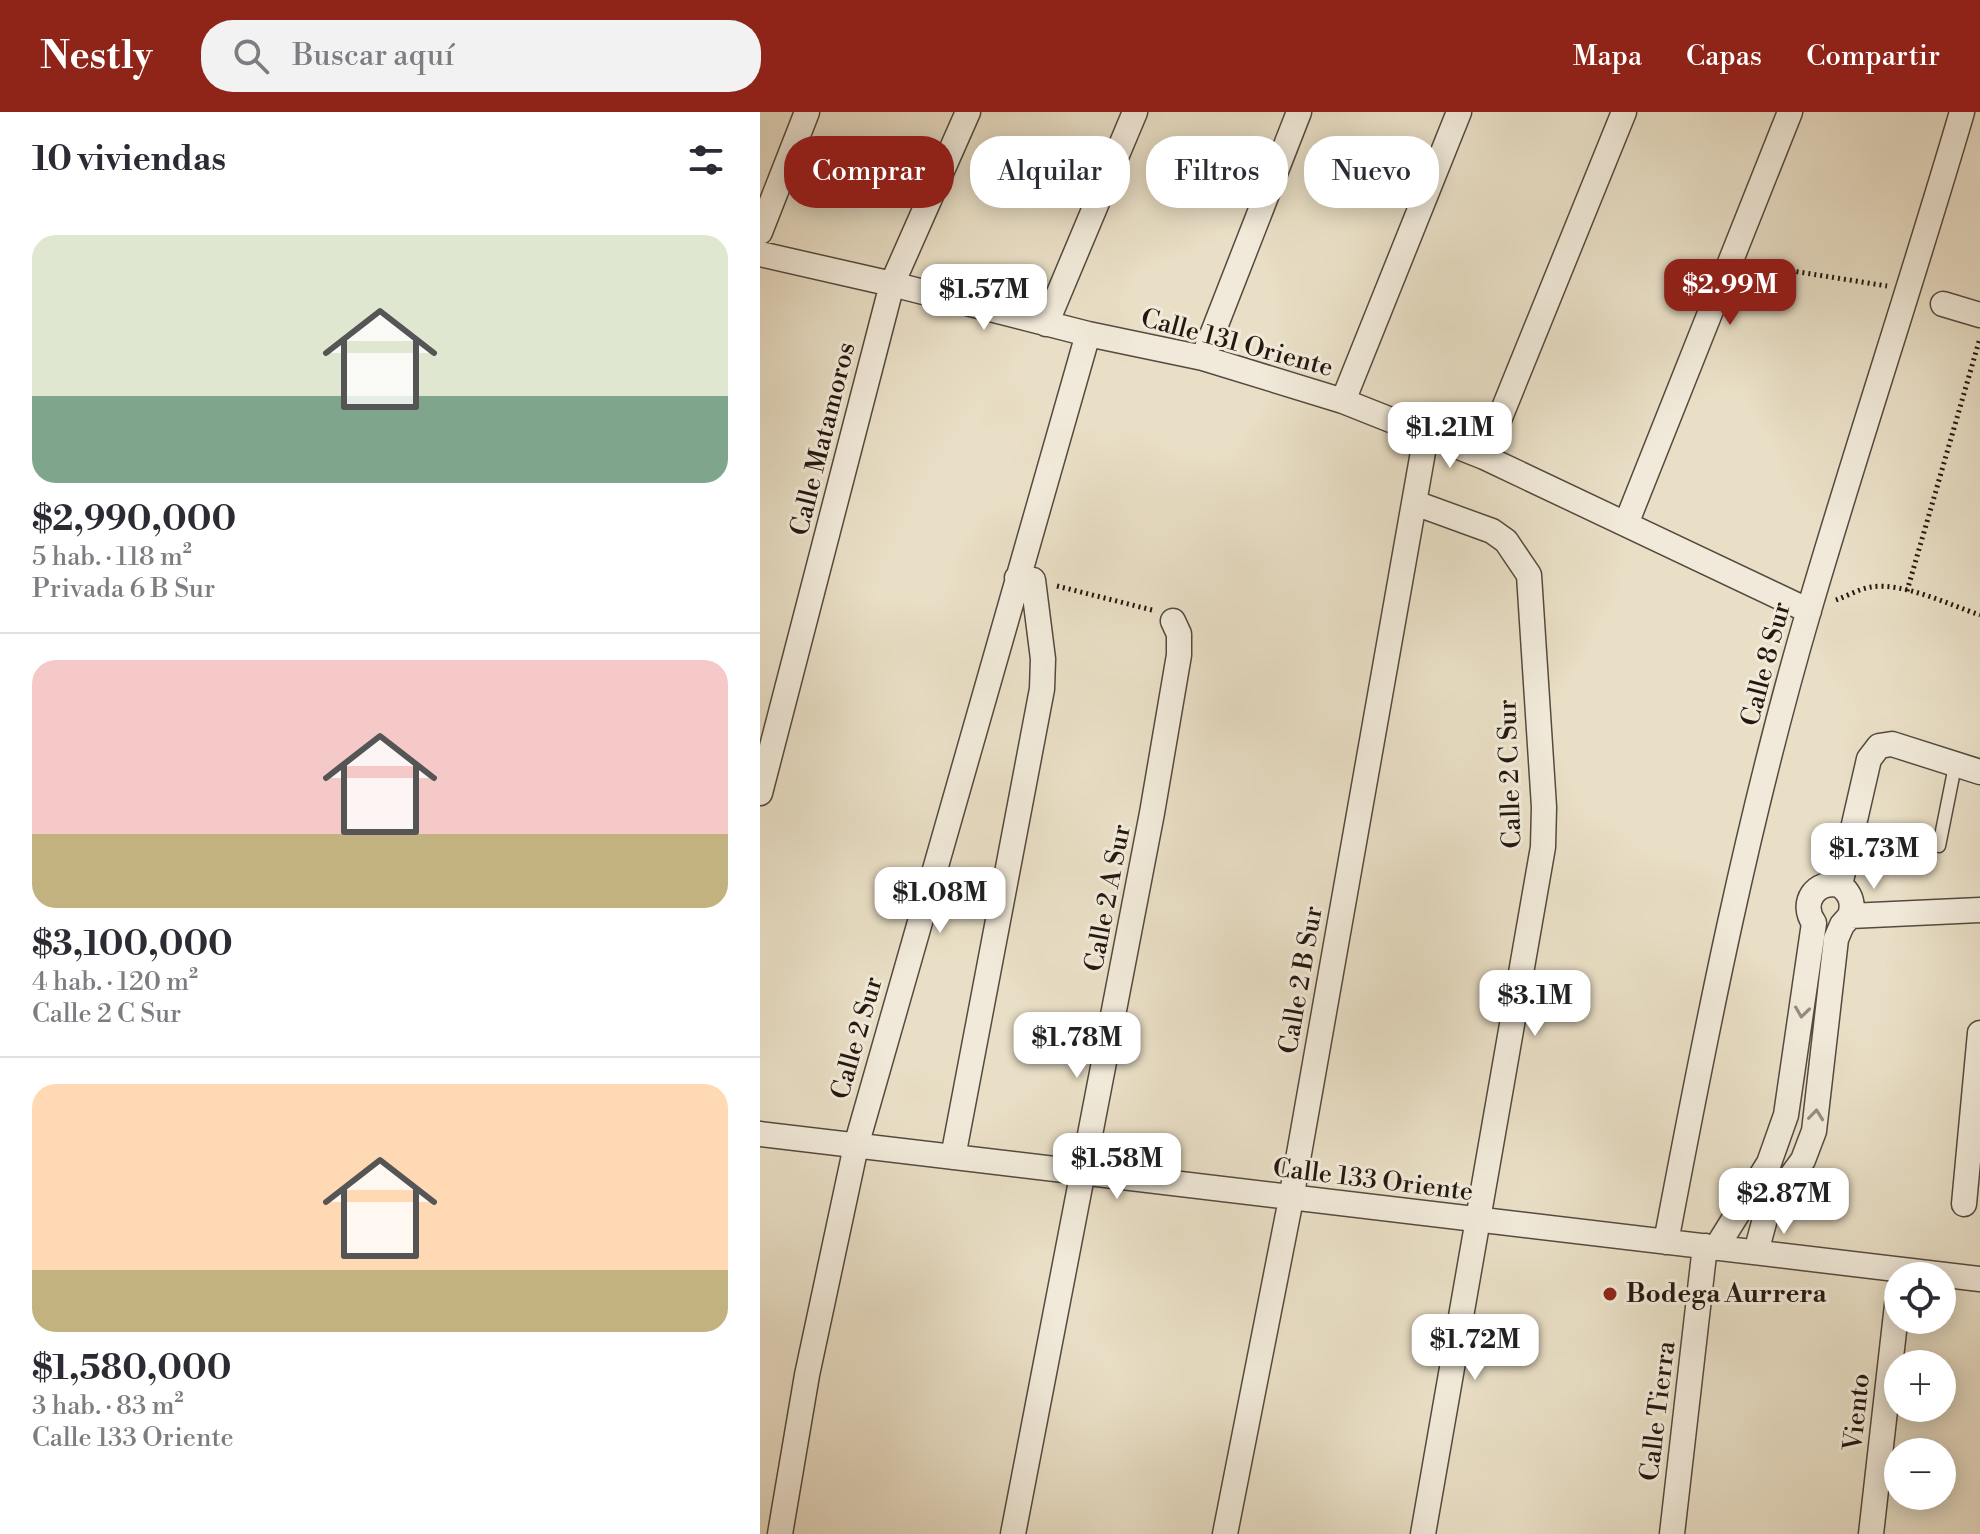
<!DOCTYPE html>
<html lang="es">
<head>
<meta charset="utf-8">
<style>
  body { margin:0; font-family:"Libre Bodoni",serif; background:#f2f2f3; color:#2b2b33; height:100vh; display:flex; flex-direction:column; font-size:30px; white-space:nowrap }
  * { box-sizing:border-box; margin:0 }
  p { font-size:26px; color:#7c7c81 }
  .icon { flex:none; width:44px; height:44px; fill:none; stroke:currentColor; stroke-width:2; stroke-linecap:round; stroke-linejoin:round }
  .map { position:relative; flex:1; overflow:hidden }
  .sheet { display:flex; flex-direction:column; background:#fff; width:760px }
  .sheet>* { flex:none }
  .banner { position:absolute; left:24px; top:24px; width:760px; height:72px; display:flex; gap:16px }
  .tools { position:absolute; left:1124px; top:1150px; display:grid; gap:16px }
  .tools a { display:grid; place-items:center; width:72px; height:72px; border-radius:50%; background:#fff; box-shadow:0 4px 20px #0003; font-size:40px }
  .price { position:absolute; translate:-50% -68px; padding:0 18px; border-radius:16px; background:#fff; color:#222; font-size:26px; line-height:52px; filter:drop-shadow(0 2px 4px #0008) }
  .price::after { content:''; position:absolute; left:50%; top:48px; width:24px; height:18px; margin-left:-12px; background:inherit; clip-path:polygon(0 0,100% 0,50% 100%) }
  .price.selected { background:#8f2418; color:#fff }
  ul { padding:0; list-style:none }
  li { display:grid; align-content:center; gap:16px; height:424px; padding:0 32px }
  li+li { border-top:2px solid #e1e1e2 }
  li span { display:grid; place-items:center; height:248px; border-radius:24px; color:#555 }
  li>.icon { margin-inline-start:auto }
  span .icon { width:144px; height:144px; fill:#fffc; stroke-width:1 }
  li b { font-size:34px }
  h2 { display:flex; justify-content:space-between; align-items:center; height:96px; padding:0 32px; font-size:34px }
  .chip { padding:0 28px; border-radius:32px; background:#fff; box-shadow:0 4px 20px #0003; font-size:28px; line-height:72px }
  .chip.selected { background:#8f2418; color:#fff }
  header { display:flex; align-items:center; gap:48px; box-sizing:border-box; height:112px; padding:0 40px; background:#8f2418; color:#fff }
  header strong { font-size:38px }
  nav { display:flex; gap:44px; margin-inline-start:auto; font-size:28px }
  .search { width:560px; height:72px; background:#f2f2f3; display:flex; align-items:center; gap:20px; box-sizing:border-box; padding:0 28px; border-radius:32px; color:#7c7c81; font-size:30px }
  main { display:flex; flex:1; min-height:0 }
  .map>svg:first-child { display:block }
  .lines { fill:none; stroke-linecap:round; stroke-linejoin:round }
  .service-casing { stroke:#554a3e; stroke-width:15 }
  .minor-casing { stroke:#554a3e; stroke-width:27 }
  .path { stroke:#241810; stroke-width:5; stroke-dasharray:2 4; stroke-linecap:butt }
  .service { stroke:#f1eada; stroke-width:12 }
  .minor { stroke:#f1eada; stroke-width:24 }
  .oneway { stroke:#958c7f }
  .poi-dot { fill:#8f2418; stroke:#f1eada; stroke-width:3 }
  .labels { text-anchor:middle; dominant-baseline:central; stroke-width:6; stroke-linejoin:round; paint-order:stroke }
  .street-label { font-size:26px; fill:#241810; stroke:#f1eada }
  .poi-label { font-size:26px; font-weight:bold; fill:#241810; stroke:#f1eada; text-anchor:start }
</style>
</head>
<body>
<header>
<strong>Nestly</strong>
<div class="search"><svg class="icon" aria-label="search" viewBox="0 0 24 24"><circle cx="10" cy="10" r="6"/><path d="M15 15l6 6"/></svg>Buscar aquí</div>
<nav><a>Mapa</a><a>Capas</a><a>Compartir</a></nav>
</header>
<main>
<section class="sheet">
<h2>10 viviendas<svg class="icon" aria-label="filters" viewBox="0 0 24 24"><path d="M4 7h16M4 17h16"/><circle cx="9" cy="7" r="2"/><circle cx="15" cy="17" r="2"/></svg></h2>
<ul>
<li><span style="background:linear-gradient(#dfe7d0 65%,#7fa58c 0)"><svg class="icon" aria-label="home" viewBox="0 0 24 24"><path d="M3 11l9-7 9 7M6 9v11h12V9"/></svg></span><div><b>$2,990,000</b><p>5 hab. · 118 m²</p><p>Privada 6 B Sur</p></div></li>
<li><span style="background:linear-gradient(#f6c9c9 70%,#c2b280 0)"><svg class="icon" aria-label="home" viewBox="0 0 24 24"><path d="M3 11l9-7 9 7M6 9v11h12V9"/></svg></span><div><b>$3,100,000</b><p>4 hab. · 120 m²</p><p>Calle 2 C Sur</p></div></li>
<li><span style="background:linear-gradient(#ffd9b3 75%,#c2b280 0)"><svg class="icon" aria-label="home" viewBox="0 0 24 24"><path d="M3 11l9-7 9 7M6 9v11h12V9"/></svg></span><div><b>$1,580,000</b><p>3 hab. · 83 m²</p><p>Calle 133 Oriente</p></div></li>
</ul>
</section>
<div class="map">
<svg width="1220" height="1422" viewBox="0 0 1220 1422">
  <rect width="100%" height="100%" fill="#e9dfc6"/>
  <filter id="stains"><feTurbulence type="fractalNoise" baseFrequency=".0025" numOctaves="4"/><feColorMatrix values="0 0 0 0 .2 0 0 0 0 .09 0 0 0 0 .02 0 0 0 .5 -.17"/></filter>
  <radialGradient id="worn" r=".72"><stop offset=".6" stop-color="#630" stop-opacity="0"/><stop offset="1" stop-color="#630" stop-opacity=".3"/></radialGradient>
  <g class="lines">
    <defs>
      <path id="service" d="M 1179,734 L 1195,654"/>
      <path id="minor" d="M 0,120 L 47,0
        M 0,142 L 132,172 L 328,222 L 443,246 L 583,289 L 724,345 L 1049,499
        M 1183,192 L 1220,203
        M 286,212 L 375,0
        M 443,246 L 539,0
        M 583,289 L 699,0
        M 724,345 L 864,0
        M 655,391 L 732,419 L 746,429 L 769,463 L 784,695 L 783,735 L 663,1422
        M 866,412 L 1030,0
        M 0,681 L 132,172 L 208,0
        M 1080,773 L 1109,647 L 1119,634 L 1132,632 L 1220,660
        M 1090,804 L 1220,798
        M 0,1022 L 1220,1167
        M 193,1045 L 282,577 L 283,547 L 273,468 L 257,466
        M 1204,1092 L 1220,921
        M 906,1130 C 946,918 988,706 1049,498 C 1098,331 1153,167 1202,0
        M 956,1136 L 1009,1051 L 1026,1003 L 1054,811 C 1040,791 1055,768 1080,773 C 1091,782 1094,791 1090,804
        M 996,1140 L 1008,1096 L 1043,1048 L 1054,1019 L 1076,827 L 1082,813 L 1090,804
        M 20,1422 L 47,1263 L 96,1034 L 328,222
        M 253,1422 L 392,701 L 419,543 L 419,522 L 413,509
        M 465,1422 L 531,1087 L 666,323
        M 912,1422 L 945,1134
        M 1111,1422 L 1138,1184"/>
    </defs>
    <!-- service casing -->
    <use href="#service" class="service-casing"/>
    <!-- minor casing -->
    <use href="#minor" class="minor-casing"/>
    <!-- path -->
    <path class="path" d="M 995,153 L 1127,174
      M 297,474 L 392,498
      M 1147,479 L 1220,226
      M 1076,488 C 1087,484 1099,477 1111,475 C 1143,470 1190,493 1220,503"/>
    <!-- service -->
    <use href="#service" class="service"/>
    <!-- minor -->
    <use href="#minor" class="minor"/>
  </g>
  <!-- one-way arrows -->
  <defs><path id="oneway-chevron" d="M-2-3.5L2.5 0L-2 3.5" fill="none" stroke-width="1.6" stroke-linecap="round" stroke-linejoin="round" transform="scale(2)"/></defs>
  <g class="oneway">
    <use href="#oneway-chevron" transform="translate(1042 900) rotate(98)"/>
    <use href="#oneway-chevron" transform="translate(1056 1003) rotate(-84)"/>
  </g>
  <!-- markers -->
  <circle class="poi-dot" cx="850" cy="1182" r="8"/>
  <g class="labels">
    <!-- street labels -->
    <g class="street-label">
      <text transform="translate(477 231) rotate(15)">Calle 131 Oriente</text>
      <text transform="translate(63 327) rotate(-76)">Calle Matamoros</text>
      <text transform="translate(1006 552) rotate(-75)">Calle 8 Sur</text>
      <text transform="translate(750 662) rotate(-92)">Calle 2 C Sur</text>
      <text transform="translate(348 786) rotate(-79)">Calle 2 A Sur</text>
      <text transform="translate(541 868) rotate(-80)">Calle 2 B Sur</text>
      <text transform="translate(97 926) rotate(-74)">Calle 2 Sur</text>
      <text transform="translate(613 1068) rotate(7)">Calle 133 Oriente</text>
      <text transform="translate(898 1299) rotate(-83)">Calle Tierra</text>
      <text transform="translate(1097 1300) rotate(-84)">Viento</text>
    </g>
    <!-- poi labels -->
    <g class="poi-label">
      <text x="866" y="1182">Bodega Aurrera</text>
    </g>
  </g>
  <rect width="100%" height="100%" filter="url(#stains)"/>
  <rect width="100%" height="100%" fill="url(#worn)"/>
</svg>
<div class="tools">
<a><svg class="icon" aria-label="locate" viewBox="0 0 24 24"><circle cx="12" cy="12" r="6"/><path d="M12 2v4M12 18v4M2 12h4M18 12h4"/></svg></a>
<a>+</a>
<a>−</a>
</div>
<b class="price selected" style="left:970px;top:215px">$2.99M</b>
<b class="price" style="left:224px;top:220px">$1.57M</b>
<b class="price" style="left:690px;top:358px">$1.21M</b>
<b class="price" style="left:1114px;top:779px">$1.73M</b>
<b class="price" style="left:180px;top:823px">$1.08M</b>
<b class="price" style="left:775px;top:926px">$3.1M</b>
<b class="price" style="left:317px;top:968px">$1.78M</b>
<b class="price" style="left:357px;top:1089px">$1.58M</b>
<b class="price" style="left:1024px;top:1124px">$2.87M</b>
<b class="price" style="left:715px;top:1270px">$1.72M</b>
<div class="banner">
<a class="chip selected">Comprar</a>
<a class="chip">Alquilar</a>
<a class="chip">Filtros</a>
<a class="chip">Nuevo</a>
</div>
</div>
</main>
</body>
</html>
